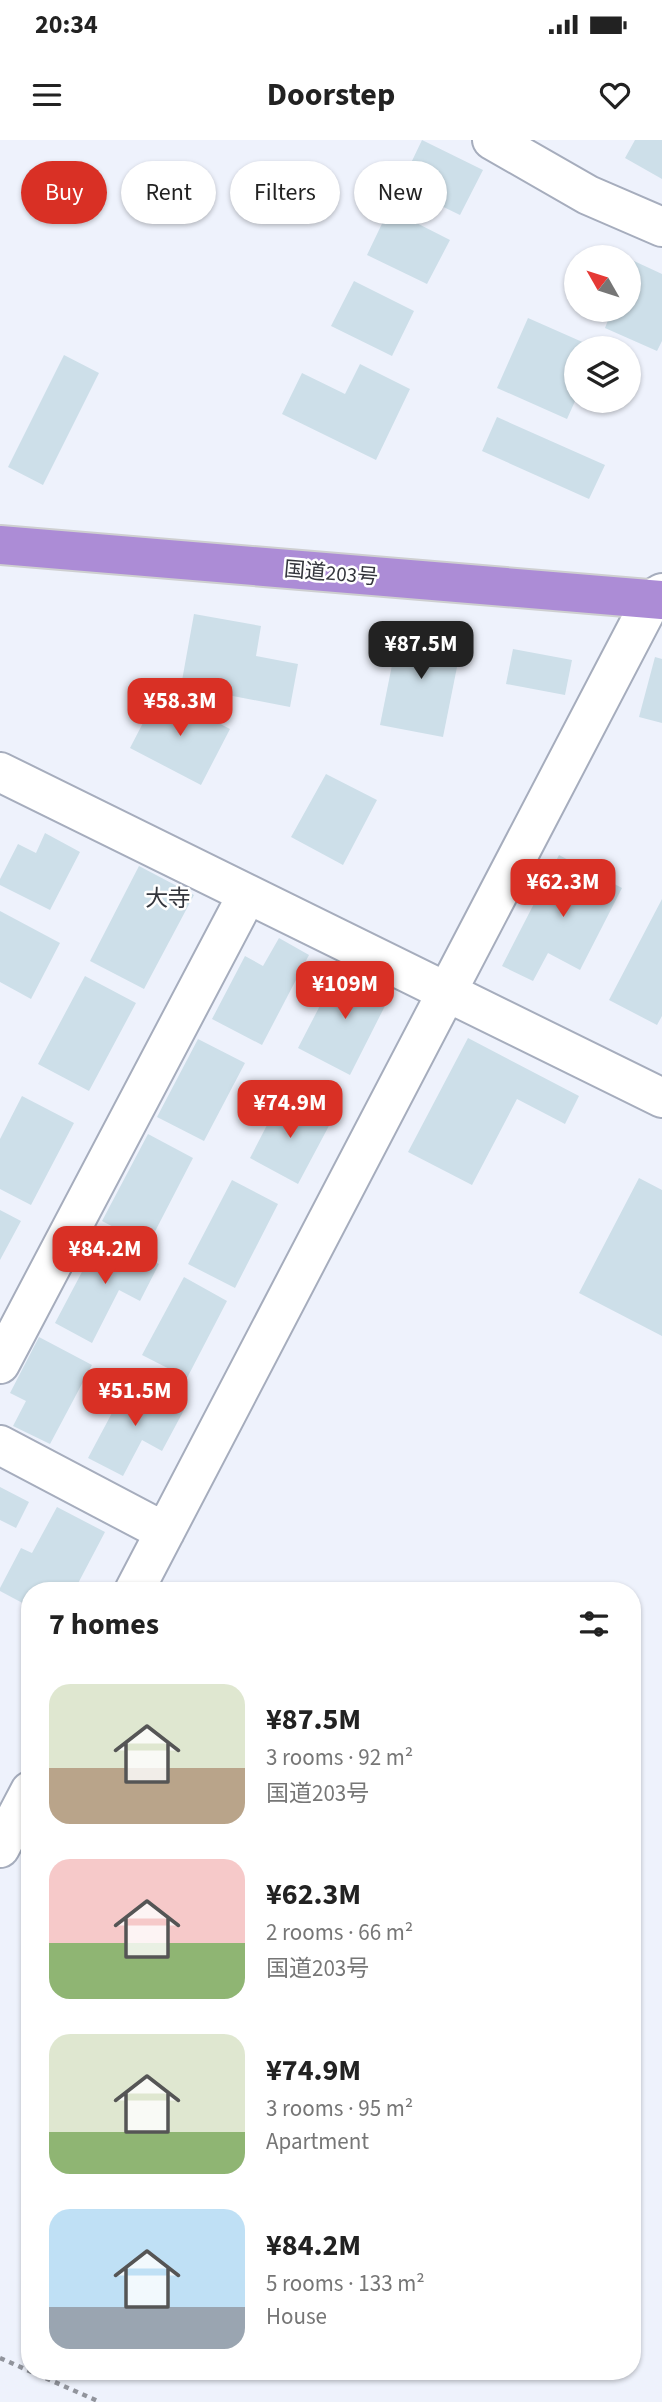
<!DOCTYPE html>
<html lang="en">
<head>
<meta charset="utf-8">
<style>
  body { margin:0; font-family:"Source Sans 3","Noto Sans JP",sans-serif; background:#f2f2f2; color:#222; height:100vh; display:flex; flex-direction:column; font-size:26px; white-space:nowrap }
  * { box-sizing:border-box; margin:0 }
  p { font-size:23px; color:#767676 }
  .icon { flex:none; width:38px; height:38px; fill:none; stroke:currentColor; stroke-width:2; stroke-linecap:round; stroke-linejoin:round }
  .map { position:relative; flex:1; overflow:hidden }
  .details { position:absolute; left:21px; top:1442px; width:620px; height:798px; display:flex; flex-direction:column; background:#fff; border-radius:28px; box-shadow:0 2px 5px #0004 }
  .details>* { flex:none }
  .hud { position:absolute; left:21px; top:21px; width:621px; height:63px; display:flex; gap:14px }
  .needle { width:46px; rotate:309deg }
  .tools { position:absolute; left:564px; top:105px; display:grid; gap:14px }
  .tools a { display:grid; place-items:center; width:77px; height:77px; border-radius:50%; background:#fff; box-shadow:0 2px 5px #0004; font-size:35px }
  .price { position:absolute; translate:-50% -60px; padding:0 16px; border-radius:14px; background:#d93025; color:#fff; font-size:23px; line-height:46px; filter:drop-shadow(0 2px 4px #0008) }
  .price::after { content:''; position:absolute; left:50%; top:42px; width:21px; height:16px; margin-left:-10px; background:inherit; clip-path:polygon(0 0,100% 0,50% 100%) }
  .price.current { background:#222; color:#fff }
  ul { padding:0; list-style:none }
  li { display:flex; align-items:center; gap:21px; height:175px; padding:0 28px }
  li span { display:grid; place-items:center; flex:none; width:196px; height:140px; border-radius:21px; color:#555 }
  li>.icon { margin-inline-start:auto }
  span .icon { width:84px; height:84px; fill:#fffc; stroke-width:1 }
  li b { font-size:30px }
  h2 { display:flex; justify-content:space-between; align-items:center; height:84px; padding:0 28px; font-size:30px }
  .pill { padding:0 24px; border-radius:32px; background:#fff; box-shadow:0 2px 5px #0004; font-size:24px; line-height:63px }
  .pill.current { background:#d93025; color:#fff }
  .status { display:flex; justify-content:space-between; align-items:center; height:49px; padding:0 35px; background:#fff; direction:ltr }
  .status svg { height:19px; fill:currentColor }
  header { display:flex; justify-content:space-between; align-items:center; height:91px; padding:0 28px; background:#fff; font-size:32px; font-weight:700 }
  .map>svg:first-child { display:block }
  .building { fill:#cddfe9 }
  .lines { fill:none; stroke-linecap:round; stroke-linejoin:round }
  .minor-casing { stroke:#a6adbd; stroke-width:42 }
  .trunk-casing { stroke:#cecfd0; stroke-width:42 }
  .path { stroke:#91949c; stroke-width:4.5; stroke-dasharray:5 5; stroke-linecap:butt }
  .minor { stroke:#fff; stroke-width:38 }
  .trunk { stroke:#ac8cd6; stroke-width:38 }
  .labels { text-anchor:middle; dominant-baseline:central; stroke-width:5; stroke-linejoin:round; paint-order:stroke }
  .street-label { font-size:21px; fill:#34363d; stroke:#fff }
  .neighbourhood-label { font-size:23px; fill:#34363d; stroke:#fff }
</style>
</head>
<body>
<div class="status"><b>20:34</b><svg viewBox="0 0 49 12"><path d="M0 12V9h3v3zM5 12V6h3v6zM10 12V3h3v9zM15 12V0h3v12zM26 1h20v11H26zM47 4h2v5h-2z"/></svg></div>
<header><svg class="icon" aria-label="menu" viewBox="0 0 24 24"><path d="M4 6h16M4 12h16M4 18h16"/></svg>Doorstep<svg class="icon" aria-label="heart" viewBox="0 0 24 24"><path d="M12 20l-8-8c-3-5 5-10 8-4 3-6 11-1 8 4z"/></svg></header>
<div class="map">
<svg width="662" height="2262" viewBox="0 0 662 2262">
  <rect width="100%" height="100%" fill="#eef2fc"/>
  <!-- building -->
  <path class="building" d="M 422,0 L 483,30 L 460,75 L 400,46 Z
    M 635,0 L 662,0 L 662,39 L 625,18 Z
    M 389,69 L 450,100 L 427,144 L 367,115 Z
    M 634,121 L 662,134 L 662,201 L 657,211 L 605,188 L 612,170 L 628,170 L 628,134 Z
    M 354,141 L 414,171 L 392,216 L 331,186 Z
    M 528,178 L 596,208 L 576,208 L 576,259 L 567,279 L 497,248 Z
    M 64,215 L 99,233 L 43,345 L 8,327 Z
    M 360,224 L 410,249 L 376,320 L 282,274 L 302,233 L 345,254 Z
    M 497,277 L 605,325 L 589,359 L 482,311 Z
    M 194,474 L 261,486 L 256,516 L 298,524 L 290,567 L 181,546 Z
    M 400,485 L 463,497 L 443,597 L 380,585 Z
    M 513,509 L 572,520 L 565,555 L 506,544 Z
    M 655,517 L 662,519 L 662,583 L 639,577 Z
    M 159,552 L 230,589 L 201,645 L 130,608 Z
    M 326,634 L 377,660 L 343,725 L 291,697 Z
    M 45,693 L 80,712 L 50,770 L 0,745 L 0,739 L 18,704 L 36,713 Z
    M 559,715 L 622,748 L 580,830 L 548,813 L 533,841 L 502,826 Z
    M 139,726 L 194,755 L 144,849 L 90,821 Z
    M 662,759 L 662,876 L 657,885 L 609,860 Z
    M 0,771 L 60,803 L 31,859 L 0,842 Z
    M 279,798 L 309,815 L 262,905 L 212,879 L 245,816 L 263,826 Z
    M 340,827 L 391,854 L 350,935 L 298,908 Z
    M 85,836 L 136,863 L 89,951 L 38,924 Z
    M 468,898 L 579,956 L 565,984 L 517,959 L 472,1045 L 408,1012 Z
    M 198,899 L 245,923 L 204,1001 L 157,977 Z
    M 22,956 L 74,983 L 31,1065 L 0,1049 L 0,999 Z
    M 282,956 L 331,982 L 298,1044 L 250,1018 Z
    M 148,994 L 193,1018 L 148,1105 L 102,1081 Z
    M 639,1038 L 662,1050 L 662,1196 L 579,1153 Z
    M 232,1040 L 278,1064 L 235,1148 L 188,1124 Z
    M 0,1070 L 21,1081 L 0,1120 Z
    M 102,1094 L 159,1124 L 140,1161 L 119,1150 L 92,1203 L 55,1183 Z
    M 184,1137 L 227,1161 L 187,1238 L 142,1215 Z
    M 39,1197 L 92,1225 L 50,1304 L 13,1286 L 26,1261 L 10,1253 Z
    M 129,1241 L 184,1270 L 162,1311 L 142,1300 L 123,1336 L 88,1318 Z
    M 0,1347 L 29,1362 L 16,1388 L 0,1380 Z
    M 57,1367 L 105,1392 L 74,1451 L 30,1451 L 30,1467 L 0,1451 L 0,1448 L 21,1408 L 32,1413 Z"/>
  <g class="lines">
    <defs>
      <path id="minor" d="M 492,0 L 588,55 L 662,87
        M 0,632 L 662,958
        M 0,1224 L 247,755
        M 0,1305 L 165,1392
        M 134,1451 L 652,459 L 662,453
        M 0,1708 L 30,1651"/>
      <path id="trunk" d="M 0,405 L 662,460"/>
    </defs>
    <!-- minor casing -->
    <use href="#minor" class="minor-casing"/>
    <!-- trunk casing -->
    <use href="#trunk" class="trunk-casing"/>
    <!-- path -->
    <path class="path" d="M 0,2218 L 100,2262"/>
    <!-- minor -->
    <use href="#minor" class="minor"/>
    <!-- trunk -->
    <use href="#trunk" class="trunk"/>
  </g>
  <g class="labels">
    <!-- street labels -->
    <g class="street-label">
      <text transform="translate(331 433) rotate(5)">国道203号</text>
    </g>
    <!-- neighbourhood labels -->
    <g class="neighbourhood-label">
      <text x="168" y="758">大寺</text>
    </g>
  </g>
</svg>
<div class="tools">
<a><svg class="needle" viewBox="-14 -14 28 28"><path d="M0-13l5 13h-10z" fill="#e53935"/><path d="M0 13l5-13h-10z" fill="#767676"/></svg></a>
<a><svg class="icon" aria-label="layers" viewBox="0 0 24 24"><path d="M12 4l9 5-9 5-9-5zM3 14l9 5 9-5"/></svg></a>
</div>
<b class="price current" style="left:421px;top:541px">¥87.5M</b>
<b class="price" style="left:180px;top:598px">¥58.3M</b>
<b class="price" style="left:563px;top:779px">¥62.3M</b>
<b class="price" style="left:345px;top:881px">¥109M</b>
<b class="price" style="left:290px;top:1000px">¥74.9M</b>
<b class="price" style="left:105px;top:1146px">¥84.2M</b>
<b class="price" style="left:135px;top:1288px">¥51.5M</b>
<div class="hud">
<a class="pill current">Buy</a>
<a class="pill">Rent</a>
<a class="pill">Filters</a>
<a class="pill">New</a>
</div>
<section class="details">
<h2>7 homes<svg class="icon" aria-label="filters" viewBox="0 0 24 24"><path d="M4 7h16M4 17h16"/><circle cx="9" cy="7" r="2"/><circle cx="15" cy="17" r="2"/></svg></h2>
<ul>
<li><span style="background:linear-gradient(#dfe7d0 60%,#b9a48a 0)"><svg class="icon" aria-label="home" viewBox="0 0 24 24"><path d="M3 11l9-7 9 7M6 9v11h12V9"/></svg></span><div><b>¥87.5M</b><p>3 rooms · 92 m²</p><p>国道203号</p></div></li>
<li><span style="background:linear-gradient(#f6c9c9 60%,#8fb573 0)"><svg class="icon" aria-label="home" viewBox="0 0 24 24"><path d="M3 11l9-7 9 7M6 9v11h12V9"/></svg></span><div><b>¥62.3M</b><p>2 rooms · 66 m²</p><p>国道203号</p></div></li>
<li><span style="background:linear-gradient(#dfe7d0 70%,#8fb573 0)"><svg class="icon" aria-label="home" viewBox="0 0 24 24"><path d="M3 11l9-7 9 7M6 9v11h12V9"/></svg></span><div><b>¥74.9M</b><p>3 rooms · 95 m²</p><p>Apartment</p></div></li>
<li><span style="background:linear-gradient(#bfe0f5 70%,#9aa5b1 0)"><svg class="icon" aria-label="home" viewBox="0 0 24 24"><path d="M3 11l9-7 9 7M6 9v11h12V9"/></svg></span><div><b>¥84.2M</b><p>5 rooms · 133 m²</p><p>House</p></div></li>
</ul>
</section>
</div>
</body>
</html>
